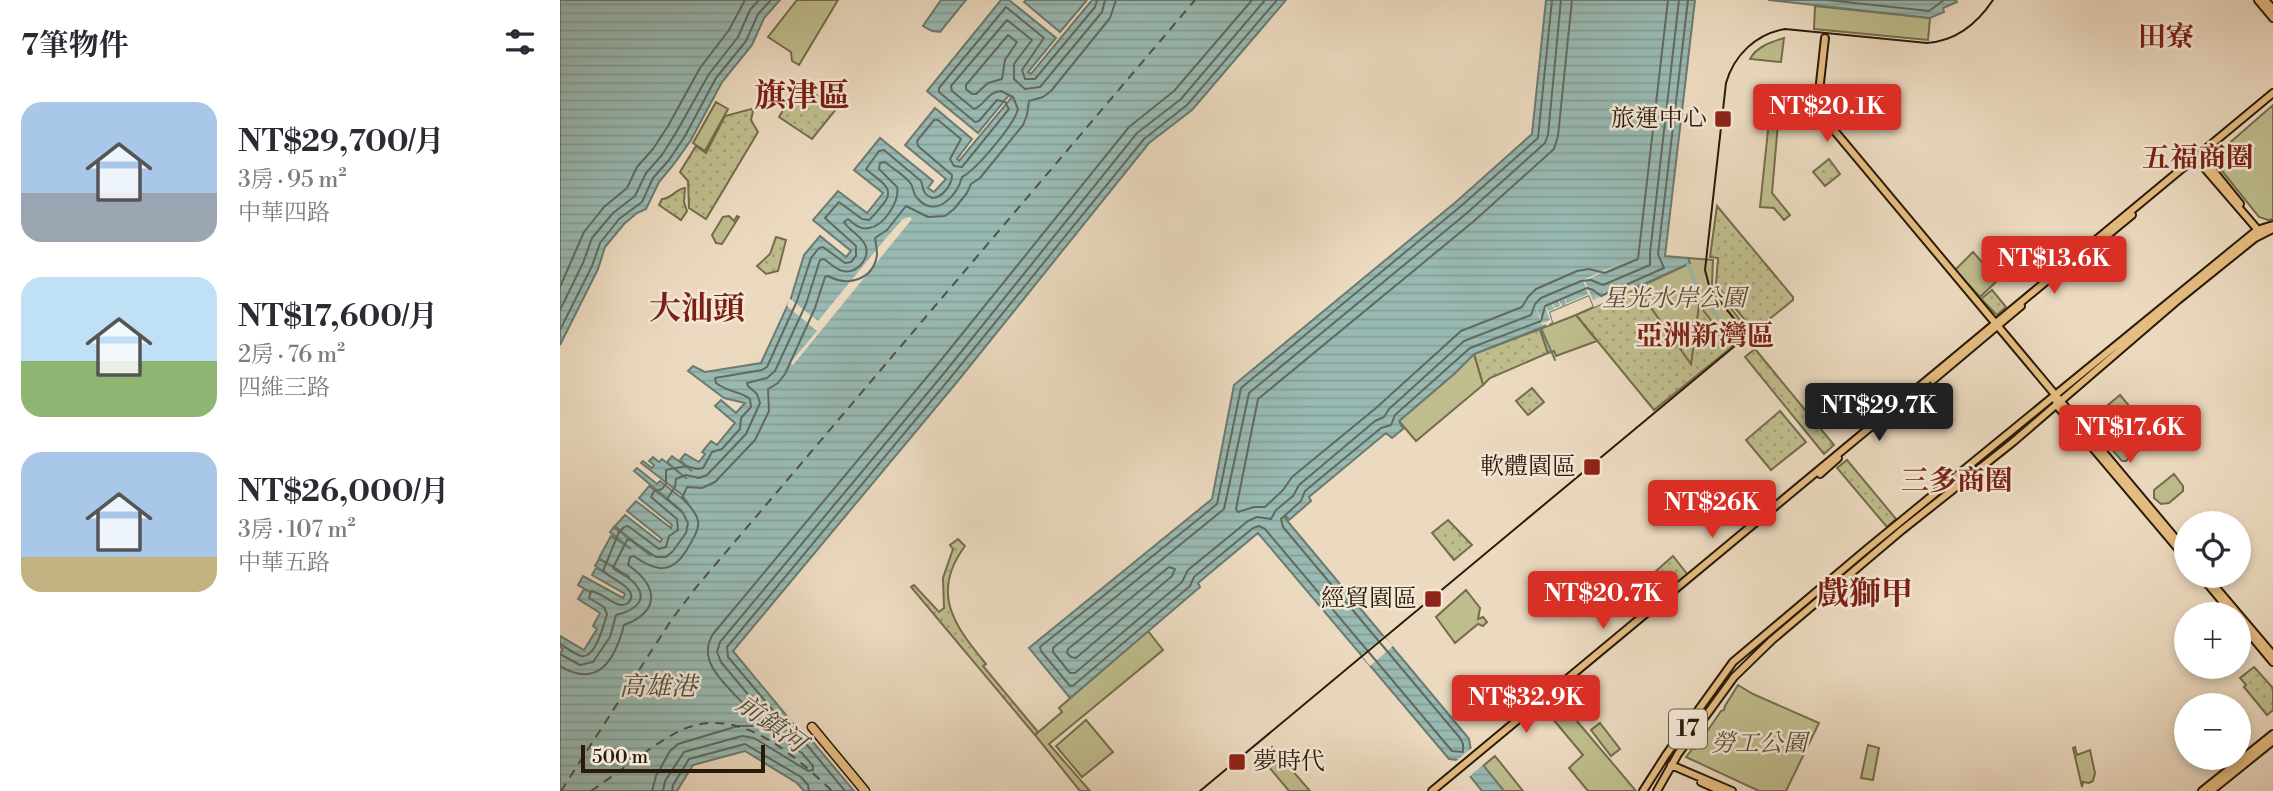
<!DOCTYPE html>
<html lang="zh-TW">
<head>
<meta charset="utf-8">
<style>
  body { margin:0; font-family:"Libre Bodoni","Noto Serif TC",serif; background:#f7f7f7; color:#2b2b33; height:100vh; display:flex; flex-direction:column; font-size:26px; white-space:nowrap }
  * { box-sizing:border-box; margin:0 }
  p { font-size:23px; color:#7c7c81 }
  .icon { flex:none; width:38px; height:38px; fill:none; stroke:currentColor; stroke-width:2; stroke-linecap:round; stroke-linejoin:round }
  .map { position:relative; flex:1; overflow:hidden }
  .details { display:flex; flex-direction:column; background:#fff; width:560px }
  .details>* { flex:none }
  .controls { position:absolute; left:1614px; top:511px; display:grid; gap:14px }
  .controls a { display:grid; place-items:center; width:77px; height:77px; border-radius:50%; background:#fff; box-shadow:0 4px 10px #0003; font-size:35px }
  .scale { position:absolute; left:21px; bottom:18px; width:184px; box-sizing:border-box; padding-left:7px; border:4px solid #291a0a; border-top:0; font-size:19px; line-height:24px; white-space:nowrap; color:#291a0a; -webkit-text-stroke:5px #f3e7d6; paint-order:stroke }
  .price { position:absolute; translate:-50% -60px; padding:0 16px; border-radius:7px; background:#d93025; color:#fff; font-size:23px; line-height:46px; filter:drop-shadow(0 2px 4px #0008) }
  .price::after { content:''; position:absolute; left:50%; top:42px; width:21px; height:16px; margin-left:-10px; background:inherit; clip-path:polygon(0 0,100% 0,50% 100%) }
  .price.current { background:#222; color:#fff }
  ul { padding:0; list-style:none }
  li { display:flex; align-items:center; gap:21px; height:175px; padding:0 21px }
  li span { display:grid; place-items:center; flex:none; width:196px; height:140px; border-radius:21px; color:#555 }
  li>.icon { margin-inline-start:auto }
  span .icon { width:84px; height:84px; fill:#fffc; stroke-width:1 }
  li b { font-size:30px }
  h2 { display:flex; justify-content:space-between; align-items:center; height:84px; padding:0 21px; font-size:30px }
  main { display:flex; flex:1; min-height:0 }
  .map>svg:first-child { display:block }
  .grass { fill:url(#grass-dots); stroke:#746c4c; stroke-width:2 }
  .park { fill:#bfbd8d; stroke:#746c4c; stroke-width:2 }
  .water { fill:url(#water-rules); stroke:#6c7a6f; stroke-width:2 }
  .pier { fill:#ecdac0 }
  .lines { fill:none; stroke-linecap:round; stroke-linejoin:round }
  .shore { stroke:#616a5e; stroke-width:2 }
  .stream { stroke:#6c7a6f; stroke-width:2 }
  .canal { stroke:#99bab3; stroke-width:3.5 }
  .ferry { stroke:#505245; stroke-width:2; stroke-dasharray:9 7; stroke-linecap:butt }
  .major-casing { stroke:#291a0a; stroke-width:10 }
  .highway-casing { stroke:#291a0a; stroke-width:11 }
  .major { stroke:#e6bd80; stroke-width:6 }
  .highway { stroke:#e6bd80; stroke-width:8 }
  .tram { stroke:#291a0a; stroke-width:2 }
  .poi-dot { fill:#8f2418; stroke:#f3e7d6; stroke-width:2.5 }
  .labels { text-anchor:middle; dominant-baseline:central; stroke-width:5; stroke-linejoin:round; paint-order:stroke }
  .shield { fill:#f3e7d6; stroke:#665847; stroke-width:2 }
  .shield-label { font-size:23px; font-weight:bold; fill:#291a0a }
  .poi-label { font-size:24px; fill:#291a0a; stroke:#f3e7d6; text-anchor:end }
  .park-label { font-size:24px; font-style:italic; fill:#564b31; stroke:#f3e7d6 }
  .water-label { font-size:26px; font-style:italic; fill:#505245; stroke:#f3e7d6 }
  .quarter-label { font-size:28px; font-weight:bold; fill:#7a1f14; stroke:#f3e7d6 }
  .district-label { font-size:32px; font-weight:bold; fill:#7a1f14; stroke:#f3e7d6 }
</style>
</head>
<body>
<main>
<section class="details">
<h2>7筆物件<svg class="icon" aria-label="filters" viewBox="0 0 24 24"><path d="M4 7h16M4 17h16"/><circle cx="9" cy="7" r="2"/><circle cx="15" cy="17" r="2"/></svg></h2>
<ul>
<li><span style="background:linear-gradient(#a9c7e8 65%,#9aa5b1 0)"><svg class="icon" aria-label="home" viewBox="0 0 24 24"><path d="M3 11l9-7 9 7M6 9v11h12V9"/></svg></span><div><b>NT$29,700/月</b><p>3房 · 95 m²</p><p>中華四路</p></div></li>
<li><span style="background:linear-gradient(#bfe0f5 60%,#8fb573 0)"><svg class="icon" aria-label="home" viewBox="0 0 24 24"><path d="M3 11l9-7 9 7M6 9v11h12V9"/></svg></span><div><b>NT$17,600/月</b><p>2房 · 76 m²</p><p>四維三路</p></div></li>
<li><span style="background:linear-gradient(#a9c7e8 75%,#c2b280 0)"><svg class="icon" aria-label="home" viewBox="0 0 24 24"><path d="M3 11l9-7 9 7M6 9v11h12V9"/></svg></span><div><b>NT$26,000/月</b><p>3房 · 107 m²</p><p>中華五路</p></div></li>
</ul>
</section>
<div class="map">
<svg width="1713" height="791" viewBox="0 0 1713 791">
  <defs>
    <pattern id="grass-dots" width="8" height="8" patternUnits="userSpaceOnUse" patternTransform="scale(1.75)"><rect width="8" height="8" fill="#bfbd8d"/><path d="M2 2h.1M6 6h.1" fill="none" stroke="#a4a278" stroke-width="1.8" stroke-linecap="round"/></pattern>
    <pattern id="water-rules" width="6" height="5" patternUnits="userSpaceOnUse" patternTransform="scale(1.75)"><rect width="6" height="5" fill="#99bab3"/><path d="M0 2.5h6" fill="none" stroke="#849f99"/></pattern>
  </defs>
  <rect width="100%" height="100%" fill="#ecdac0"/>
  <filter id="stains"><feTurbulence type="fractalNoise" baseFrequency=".00286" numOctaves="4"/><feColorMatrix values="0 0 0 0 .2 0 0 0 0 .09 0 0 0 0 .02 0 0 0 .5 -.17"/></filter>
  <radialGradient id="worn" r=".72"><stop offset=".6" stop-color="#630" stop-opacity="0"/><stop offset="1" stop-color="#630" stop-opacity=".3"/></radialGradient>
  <!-- grass -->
  <path class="grass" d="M 239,84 L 277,108 L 252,139 L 219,117 Z
    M 191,109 L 193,111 L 191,120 L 198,132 L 146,219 L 129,208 L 128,181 L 120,172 L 136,146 L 146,153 L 165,116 Z
    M 1269,159 L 1280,174 L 1265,186 L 1253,172 Z
    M 125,188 L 124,202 L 127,211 L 121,220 L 99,205 L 102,199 C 112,199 115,189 125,188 Z
    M 1157,206 L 1233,297 L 1233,300 L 1196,330 L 1193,330 L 1156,285 L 1158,258 L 1150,257 Z
    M 216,237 L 226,240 L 218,271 L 206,274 L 197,266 L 210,254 Z
    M 1077,288 L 1131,363 L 1139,304 L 1172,347 L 1094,410 L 1016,315 Z
    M 1432,290 L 1446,307 L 1437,315 L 1421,299 Z
    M 980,329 L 988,353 L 930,378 L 923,385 L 914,354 Z
    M 1195,349 L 1274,445 L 1264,454 L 1185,357 Z
    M 972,388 L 984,402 L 968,415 L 956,401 Z
    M 1220,411 L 1246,442 L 1211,470 L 1186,440 Z
    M 1287,460 L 1336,519 L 1327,527 L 1277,468 Z
    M 888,520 L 912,545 L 894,560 L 872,533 Z
    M 398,539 L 405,546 C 370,593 394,625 426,664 L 423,666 L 478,732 L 475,735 L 351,587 L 354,585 L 379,612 L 384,608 L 383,578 L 393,549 L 390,545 Z
    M 1113,556 L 1128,575 L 1113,588 L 1109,587 L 1096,571 Z
    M 1694,667 L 1713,688 L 1713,710 L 1707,715 L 1684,687 L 1686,685 L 1680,678 Z"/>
  <!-- park -->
  <path class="park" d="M 237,0 L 278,0 L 239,65 L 232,61 L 231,52 L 208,37 Z
    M 1255,6 L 1370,18 L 1368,40 L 1254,29 Z
    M 1224,38 L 1221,62 L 1190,59 C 1196,47 1211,42 1224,38 Z
    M 156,102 L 168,109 L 145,151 L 133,143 Z
    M 1713,105 L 1713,219 L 1708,220 L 1699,217 L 1662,171 L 1666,161 L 1665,147 Z
    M 1210,111 L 1219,112 L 1212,193 L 1230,215 L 1224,220 L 1214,208 L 1200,207 Z
    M 169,216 L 174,221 L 177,216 L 179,217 L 162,244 L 156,243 L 152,235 L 163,217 Z
    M 1413,252 L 1438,280 L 1420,297 L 1395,270 Z
    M 1128,258 L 1153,260 L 1152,284 L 1191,334 L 1172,347 L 1139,305 L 1131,364 L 1077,288 L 1129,264 Z
    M 1016,315 L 1037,341 L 996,356 L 994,351 L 988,353 L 980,329 Z
    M 914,354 L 923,385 L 856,441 L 839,421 L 894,374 Z
    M 1560,395 L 1595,437 L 1566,461 L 1562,461 L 1530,424 L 1530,420 Z
    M 1614,474 L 1623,486 L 1623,491 L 1609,503 L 1601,504 L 1594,498 L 1594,490 Z
    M 906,590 L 920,608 L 918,619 L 923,617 L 927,622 L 923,626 L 918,624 L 895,643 L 876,617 Z
    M 588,631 L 603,650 L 489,744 L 530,791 L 520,791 L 475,735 L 502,712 L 499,708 Z
    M 1178,685 L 1193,694 L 1259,723 L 1226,791 L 1199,791 L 1126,757 L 1133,748 L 1135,749 L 1142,734 L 1146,733 L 1161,711 L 1164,710 L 1165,706 Z
    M 1000,701 L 1076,791 L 1028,791 L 1009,768 L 1023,755 L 987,712 Z
    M 526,720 L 553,752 L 522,777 L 496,746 Z
    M 1040,723 L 1060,749 L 1051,756 L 1031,730 Z
    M 1308,745 L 1319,748 L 1313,780 L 1301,778 Z
    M 712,747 L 750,791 L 729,791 L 704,761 L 705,753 Z
    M 1515,747 L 1517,755 L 1530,750 L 1535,773 L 1533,781 L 1529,783 L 1523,782 L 1522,787 L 1513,748 Z
    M 935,756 L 963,791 L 944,791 L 923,766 Z"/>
  <!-- water -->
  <path class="water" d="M 0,0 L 220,0 L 204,18 L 192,45 L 162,82 L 131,140 L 114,164 L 99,182 L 86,209 L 77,213 L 64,224 L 45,247 L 38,269 L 0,345 Z
    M 381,0 L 406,0 L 380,32 L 372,31 L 363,26 Z
    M 441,0 L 449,0 L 496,38 L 468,72 L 471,74 L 532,0 L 726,0 L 632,110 L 589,143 L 397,382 L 173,651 L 245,738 L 248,736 L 294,791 L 244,791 L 237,783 L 185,751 L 133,765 L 117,791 L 0,791 L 0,653 L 3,649 L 0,647 L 0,636 L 24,650 L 37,629 L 33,626 L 40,613 L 18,599 L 24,589 L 32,593 L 18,585 L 23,576 L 63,598 L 65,594 L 32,575 L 36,568 L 47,573 L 35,566 L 39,559 L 70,577 L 39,558 L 51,536 L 71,549 L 50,532 L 54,527 L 91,556 L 55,526 L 65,515 L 100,542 L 102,539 L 67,511 L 76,501 L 111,528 L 112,525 L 79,498 L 89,486 L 122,511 L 74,471 L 77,468 L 97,484 L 100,481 L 128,503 L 121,494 L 81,463 L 83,461 L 92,468 L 94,465 L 89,461 L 93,457 L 99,462 L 102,459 L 127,479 L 107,462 L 112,456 L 132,471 L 120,460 L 125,454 L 139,462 L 145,454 L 142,452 L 151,441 L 157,445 L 175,423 L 155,406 L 161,400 L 176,413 L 185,403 L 164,398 L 128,371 L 133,366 L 145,372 L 201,363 L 231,298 L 244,255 L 260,236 L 286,257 L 291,251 L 253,220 L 278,191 L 307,213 L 323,193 L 294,170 L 320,138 L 373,181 L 368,188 L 374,192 L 386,179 L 345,145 L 375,108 L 412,139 L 397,159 L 399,161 L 452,97 L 449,95 L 418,133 L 367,91 Z
    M 466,0 L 527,0 L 500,32 L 464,2 Z
    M 986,0 L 1135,0 L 1105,256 L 1128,258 L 1130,263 L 1034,307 L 1029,295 L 989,312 L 992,322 L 988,325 L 914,354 L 894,374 L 839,421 L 843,429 L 832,438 L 826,433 L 749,497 L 751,501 L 729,520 L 726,516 L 724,517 L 905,734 L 909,739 L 911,750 L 944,791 L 922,791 L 897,760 L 889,759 L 698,533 L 638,583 L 640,587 L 510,698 L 469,648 L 652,499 L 674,385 L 897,201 L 972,134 Z
    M 1208,0 L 1396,0 L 1397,2 L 1383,8 L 1384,12 L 1370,18 Z"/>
  <!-- pier -->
  <path class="pier" d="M 350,217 L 352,219 L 233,365 L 230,363 L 257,331 L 227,306 L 229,298 L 258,321 L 327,237 L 343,219 Z
    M 1067,260 L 1025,281 L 1033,300 L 1036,299 L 1035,295 L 1037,298 L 1040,297 L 1038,294 L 1041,297 L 1044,296 L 1043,290 L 1046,295 L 1049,293 L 1048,288 L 1050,293 L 1054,292 L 1053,286 L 1055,291 L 1059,289 L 1058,283 L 1062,288 L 1073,284 L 1074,289 L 1034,307 L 1029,295 L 989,312 L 992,322 L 987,326 L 986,324 L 982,325 L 975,306 L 983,323 L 990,320 L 983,302 L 988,311 L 994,309 L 990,299 L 995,308 L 1000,306 L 997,296 L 1002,306 L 1006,304 L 1003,293 L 1007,303 L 1028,294 L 1023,280 Z
    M 824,636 L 833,646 L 810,666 L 801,655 Z
    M 912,748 L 925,763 L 909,777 L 896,761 Z"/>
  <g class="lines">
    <!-- shore -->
    <path class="shore" d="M 992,0 L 978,138 L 901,206 L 681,388 L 657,504 L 480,647 L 481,651 L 510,686 L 514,685 L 630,586 L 634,577 L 693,528 L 699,526 L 705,529 L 892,751 L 903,752 L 903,744 L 900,738 L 723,527 L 721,519 L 741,501 L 745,491 L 821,428 L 831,425 L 835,415 L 910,348 L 981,321 L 985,306 L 1027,288 L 1033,290 L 1041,296 L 1104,268 L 1098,254 L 1128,0
      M 1001,0 L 988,135 L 985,143 L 907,213 L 689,393 L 664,509 L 493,648 L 493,652 L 510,673 L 515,673 L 622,582 L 628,570 L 688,521 L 697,517 L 711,519 L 716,510 L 733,496 L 739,485 L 815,421 L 824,417 L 829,409 L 904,341 L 971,315 L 975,304 L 981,298 L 1021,281 L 1031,280 L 1043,285 L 1090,265 L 1090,253 L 1119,0
      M 1012,0 L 998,136 L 994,149 L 914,221 L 698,399 L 676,509 L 678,512 L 694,507 L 705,507 L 723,490 L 732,477 L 816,408 L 901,331 L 962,307 L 968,297 L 976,289 L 1017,271 L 1029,269 L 1045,273 L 1078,259 L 1108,0
      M 1267,0 L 1369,11 L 1384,0
      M 448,35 L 457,42 L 445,60 L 442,79 L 428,83 L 416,94 L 412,94 L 406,89 L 406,85 Z
      M 0,287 L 24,232 L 44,207 L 67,188 L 77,167 L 93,149 L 108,126 L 140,68 L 169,30 L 185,0
      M 0,310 L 23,263 L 32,238 L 53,213 L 75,196 L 86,173 L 102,155 L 117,131 L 149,74 L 178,37 L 190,10 L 199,0
      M 0,330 L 32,266 L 40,243 L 59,219 L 82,202 L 93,178 L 109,160 L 125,136 L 156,78 L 186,41 L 198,14 L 211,0
      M 609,567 L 615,569 L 612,576 L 516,658 L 511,657 L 507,653 L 508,649 Z
      M 0,644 C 6,647 14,654 21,656 C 36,659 44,623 47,614 L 44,607 L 29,598 L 31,591 C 41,593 48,600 57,604 C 61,605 64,606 68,603 C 82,590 49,578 43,571 L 59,532 L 64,527 L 68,526 L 99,549 L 106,547 L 109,536 L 118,530 L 117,519 L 91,497 L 94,491 L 102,489 L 106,484 L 106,470 L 126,466 L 137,469 L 143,468 L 152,452 L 162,449 L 180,429 L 181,418 L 191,407 L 190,399 C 181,391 169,393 156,383 L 155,378 L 202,370 L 207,367 L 237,301 L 251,258 L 259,248 L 263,247 L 285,263 L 291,262 L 296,256 L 296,246 L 265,218 L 279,202 L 302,219 L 309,220 C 315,215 319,209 324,203 C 337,187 316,179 306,169 L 319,151 L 324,150 L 361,181 C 364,189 362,194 372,198 C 382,198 392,185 392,175 L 358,146 L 357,141 L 374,120 L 378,120 L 401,139 L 390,159 L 394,166 L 402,167 L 449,109 L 445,102 L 437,100 L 419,121 L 415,122 L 379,92 L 379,88 L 446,7 L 484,38 L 462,70 L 465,79 L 475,79 L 535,7 L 537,0
      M 0,654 L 20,665 L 33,662 L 50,637 L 56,615 C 69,612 90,603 76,585 C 71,577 60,574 53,568 L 67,540 L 71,540 L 96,557 L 106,557 L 113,551 L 126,533 L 128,523 L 123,513 L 107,499 L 115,487 L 116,479 L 126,475 L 139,478 L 147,475 L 186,434 L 200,403 L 197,394 L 188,386 L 187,383 L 207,378 L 215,371 L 246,304 L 260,260 L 264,259 C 270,263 276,270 283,271 C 296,274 309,260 306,247 C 303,236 289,231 284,222 L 288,219 C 294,224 300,230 309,228 C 324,226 340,201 337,187 L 319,169 L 320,163 L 325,162 C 333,169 346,176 351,184 C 354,189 353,195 358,199 C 376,219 398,195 402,177 C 416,170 454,125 458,109 L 453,97 L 441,91 C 427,92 425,105 414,109 L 392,91 L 391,86 L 447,20 L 472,40 L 454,64 L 454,79 L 465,89 L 480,87 L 542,12 L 545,0
      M 0,666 C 38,689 55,660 64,625 C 101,611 98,586 68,565 L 70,557 L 74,556 C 94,571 111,575 126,551 C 141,526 145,520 122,498 L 127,487 L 142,488 L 155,482 L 195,440 L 209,411 L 208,389 L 218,383 L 225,374 L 255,308 L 265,277 L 268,276 C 288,287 313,280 317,255 C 317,250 316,244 315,238 L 327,230 L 346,206 L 368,217 L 385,216 L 394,209 L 407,193 L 411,184 L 420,178 L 463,125 L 467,115 L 469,101 L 483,97 L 491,91 L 550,18 L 556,0
      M 92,791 L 96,776 L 110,751 L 118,744 L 178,726 L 194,726 L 197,724 C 186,695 131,670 153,634 L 377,365 L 569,127 L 614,91 L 692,0
      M 103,791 L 105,781 L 124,752 L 182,736 L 194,738 L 248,771 L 253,770 L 253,766 L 242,753 L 232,747 L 161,662 L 157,652 L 160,642 L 385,372 L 577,133 L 621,99 L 705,0
      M 112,791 L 113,785 L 129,759 L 185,744 L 241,777 L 248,785 L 249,791
      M 285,791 L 247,745 L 239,741 L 168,657 L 167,647 L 391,377 L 584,139 L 627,105 L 717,0"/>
    <!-- stream -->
    <path class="stream" d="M 981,328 L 995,360
      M 1651,576 L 1665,593
      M 1669,598 L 1684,616"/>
    <!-- canal -->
    <path class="canal" d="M 1128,265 L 1140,294 L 1172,335"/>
    <!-- ferry -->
    <path class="ferry" d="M 1,791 L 112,619 L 138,585 L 635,0
      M 31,791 C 58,773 84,751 112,735 C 172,699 230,751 272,791"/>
    <defs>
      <path id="major" d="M 1698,0 L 1713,18
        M 1705,0 L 1713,9
        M 1265,38 L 1257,110 L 1626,551
        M 1635,157 L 1698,230
        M 1642,157 L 1680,204
        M 1505,270 L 1572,215
        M 1373,380 L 1461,306
        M 1496,401 L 1499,408 L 1626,558
        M 1260,474 L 1278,458
        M 1641,576 L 1673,614
        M 1646,576 L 1713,655
        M 1678,620 L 1713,662
        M 1111,765 L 1172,791
        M 1141,782 L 1161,791
        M 872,791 L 1713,93
        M 1083,791 L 1106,755 L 1173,662 L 1307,549 L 1697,230 L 1713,225
        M 1097,791 L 1118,754 L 1174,677 L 1212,640 L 1342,530 L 1453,442 L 1618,300 L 1695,238 L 1713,229
        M 1642,791 L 1713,734
        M 1651,791 L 1713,741"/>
      <path id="highway" d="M 252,727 L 305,791"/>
    </defs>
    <!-- major casing -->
    <use href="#major" class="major-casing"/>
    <!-- highway casing -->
    <use href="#highway" class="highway-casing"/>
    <!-- major -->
    <use href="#major" class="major"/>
    <!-- highway -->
    <use href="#highway" class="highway"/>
    <!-- tram -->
    <path class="tram" d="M 640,791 L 1182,340 L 1184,331 L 1150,289 L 1145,270 L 1166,83 C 1174,55 1196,34 1225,29 L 1367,43 C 1396,41 1417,24 1433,0"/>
  </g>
  <!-- markers -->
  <g class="poi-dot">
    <rect x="1154" y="110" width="18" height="18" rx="3.5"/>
    <rect x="1023" y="458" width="18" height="18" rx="3.5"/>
    <rect x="864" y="590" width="18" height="18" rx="3.5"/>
    <rect x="668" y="753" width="18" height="18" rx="3.5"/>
  </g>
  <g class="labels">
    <!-- shield labels -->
    <rect class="shield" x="1109" y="709.5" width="38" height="39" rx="5"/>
    <g class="shield-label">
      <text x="1128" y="729">17</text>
    </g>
    <!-- poi labels -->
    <g class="poi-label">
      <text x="1147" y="119">旅運中心</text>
      <text x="1016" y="467">軟體園區</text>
      <text x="857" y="599">經貿園區</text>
      <text x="693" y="762" text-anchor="start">夢時代</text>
    </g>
    <!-- park labels -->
    <g class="park-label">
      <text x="1114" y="299">星光水岸公園</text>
      <text x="1199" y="744">勞工公園</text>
    </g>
    <!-- water labels -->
    <g class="water-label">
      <text x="98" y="687">高雄港</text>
      <text transform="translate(211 724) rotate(36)">前鎮河</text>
    </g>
    <!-- quarter labels -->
    <g class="quarter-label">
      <text x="1606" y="37">田寮</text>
      <text x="1638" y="158">五福商圈</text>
      <text x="1145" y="336">亞洲新灣區</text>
      <text x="1397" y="481">三多商圈</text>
    </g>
    <!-- district labels -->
    <g class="district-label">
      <text x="242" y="96">旗津區</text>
      <text x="137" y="309">大汕頭</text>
      <text x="1305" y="594">戲獅甲</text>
    </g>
  </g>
  <rect width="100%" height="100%" filter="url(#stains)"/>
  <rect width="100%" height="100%" fill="url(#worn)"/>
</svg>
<div class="controls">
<a><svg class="icon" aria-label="locate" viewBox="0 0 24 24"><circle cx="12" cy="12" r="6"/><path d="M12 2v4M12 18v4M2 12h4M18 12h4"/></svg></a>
<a>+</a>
<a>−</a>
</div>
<div class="scale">500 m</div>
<b class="price" style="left:1267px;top:144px">NT$20.1K</b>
<b class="price" style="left:1494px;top:296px">NT$13.6K</b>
<b class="price current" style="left:1319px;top:443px">NT$29.7K</b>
<b class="price" style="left:1570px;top:465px">NT$17.6K</b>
<b class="price" style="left:1152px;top:540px">NT$26K</b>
<b class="price" style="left:1043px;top:631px">NT$20.7K</b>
<b class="price" style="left:966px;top:735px">NT$32.9K</b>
</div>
</main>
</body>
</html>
